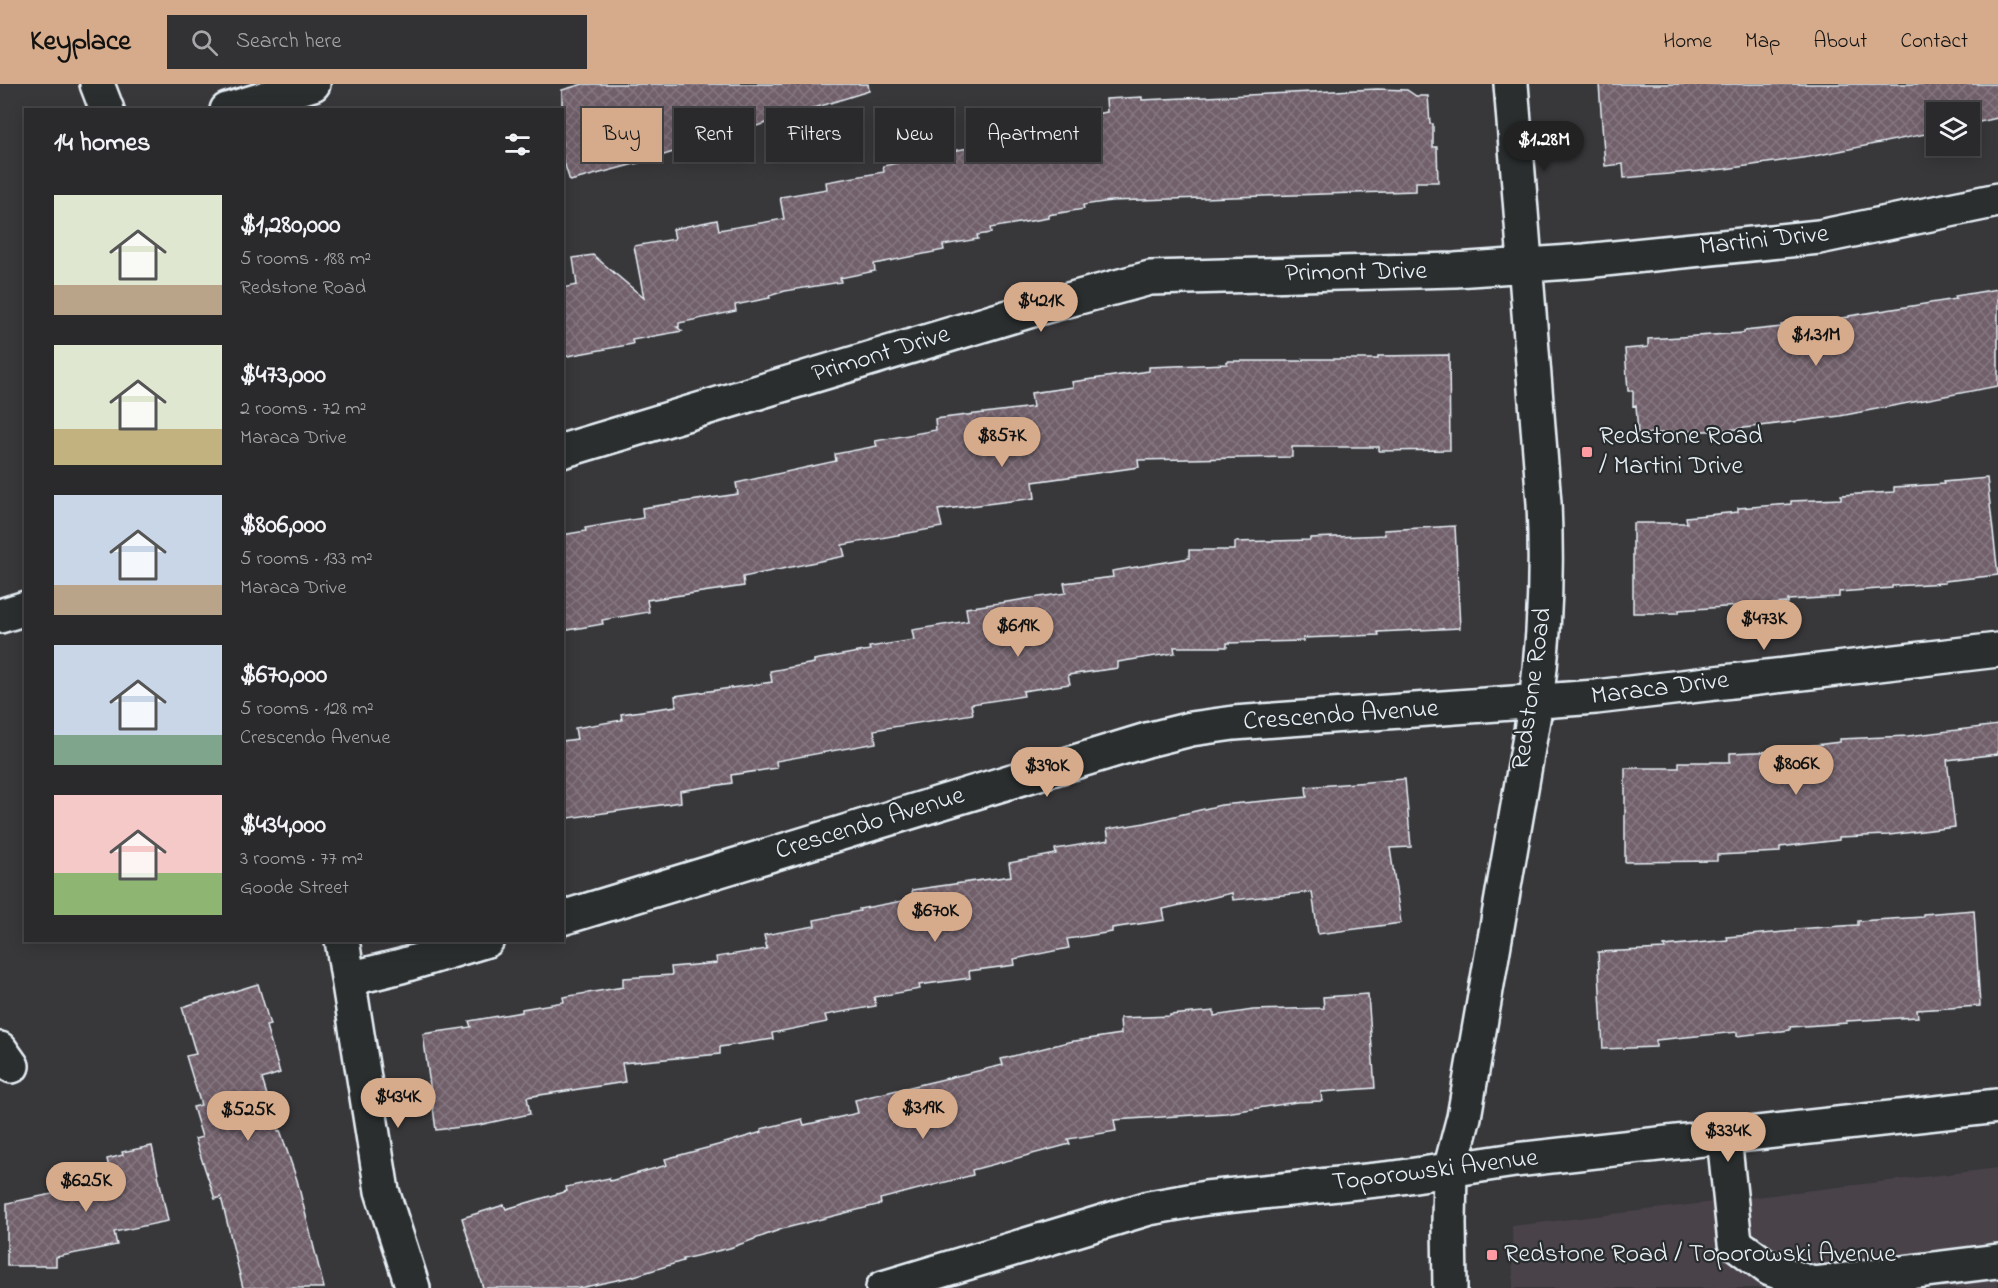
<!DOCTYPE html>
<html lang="en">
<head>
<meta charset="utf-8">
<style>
  body { margin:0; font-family:"Indie Flower",sans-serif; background:#323134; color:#f1f3f6; height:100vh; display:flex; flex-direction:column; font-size:22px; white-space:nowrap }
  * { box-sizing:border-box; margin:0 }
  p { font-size:20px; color:#a5a6a9 }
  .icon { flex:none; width:33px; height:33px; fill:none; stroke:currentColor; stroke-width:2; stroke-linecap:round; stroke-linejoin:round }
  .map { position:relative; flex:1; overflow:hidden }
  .panel { position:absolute; left:24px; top:24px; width:540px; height:834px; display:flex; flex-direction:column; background:#2a292c; border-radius:0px; box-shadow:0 3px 15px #0003,0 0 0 2px #464548 }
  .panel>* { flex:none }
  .top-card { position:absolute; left:582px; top:24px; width:570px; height:54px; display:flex; gap:12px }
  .buttons { position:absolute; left:1926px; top:18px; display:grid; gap:12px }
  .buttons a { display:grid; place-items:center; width:54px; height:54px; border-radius:0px; background:#2a292c; box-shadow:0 3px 15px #0003,0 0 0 2px #464548; font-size:30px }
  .price { position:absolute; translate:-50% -51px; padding:0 14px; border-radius:21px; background:#d6ab8b; color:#111; font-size:20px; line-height:39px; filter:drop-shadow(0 2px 3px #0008) }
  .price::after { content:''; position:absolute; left:50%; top:36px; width:18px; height:14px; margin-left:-9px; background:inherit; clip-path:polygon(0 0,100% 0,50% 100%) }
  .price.selected { background:#222; color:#fff }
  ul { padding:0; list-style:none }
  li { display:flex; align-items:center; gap:18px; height:150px; padding:0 30px }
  li span { display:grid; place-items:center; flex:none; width:168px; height:120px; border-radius:0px; color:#555 }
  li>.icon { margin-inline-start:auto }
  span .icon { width:72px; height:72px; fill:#fffc; stroke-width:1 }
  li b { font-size:26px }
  h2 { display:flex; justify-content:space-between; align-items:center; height:72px; padding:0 30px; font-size:26px }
  .chip { padding:0 21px; border-radius:0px; background:#2a292c; box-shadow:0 3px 15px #0003,0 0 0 2px #464548; font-size:21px; line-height:54px }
  .chip.selected { background:#d6ab8b; color:#111 }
  header { display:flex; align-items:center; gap:36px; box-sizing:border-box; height:84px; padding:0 30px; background:#d6ab8b; color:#111 }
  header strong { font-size:28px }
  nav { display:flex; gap:33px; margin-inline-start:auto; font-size:21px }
  .search { width:420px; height:54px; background:#323134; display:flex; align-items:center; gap:15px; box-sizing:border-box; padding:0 21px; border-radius:0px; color:#a5a6a9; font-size:22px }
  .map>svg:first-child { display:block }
  .built { fill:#494349 }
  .building { fill:url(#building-cross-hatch); stroke:#e8f1f8; stroke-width:1.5 }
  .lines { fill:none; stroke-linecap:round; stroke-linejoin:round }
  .minor-casing { stroke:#e8f1f8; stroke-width:38 }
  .minor { stroke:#2a2d2e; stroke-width:33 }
  .poi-dot { fill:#ff9aa2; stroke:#2a2d2e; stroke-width:2 }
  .labels { text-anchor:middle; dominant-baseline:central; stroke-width:4.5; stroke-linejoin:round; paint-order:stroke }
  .street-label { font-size:26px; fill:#e8f1f8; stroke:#2a2d2e }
  .poi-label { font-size:26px; fill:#e8f1f8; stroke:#2a2d2e; text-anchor:start }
</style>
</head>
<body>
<header>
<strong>Keyplace</strong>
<div class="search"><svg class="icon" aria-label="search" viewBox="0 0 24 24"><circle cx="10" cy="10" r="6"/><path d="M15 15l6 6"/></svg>Search here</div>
<nav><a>Home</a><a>Map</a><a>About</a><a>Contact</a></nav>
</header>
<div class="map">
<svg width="1998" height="1204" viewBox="0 0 1998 1204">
  <defs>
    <pattern id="building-cross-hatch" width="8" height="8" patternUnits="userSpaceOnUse" patternTransform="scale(1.5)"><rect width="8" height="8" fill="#71606b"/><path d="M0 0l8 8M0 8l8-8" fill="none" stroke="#857781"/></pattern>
  </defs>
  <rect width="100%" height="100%" fill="#38373a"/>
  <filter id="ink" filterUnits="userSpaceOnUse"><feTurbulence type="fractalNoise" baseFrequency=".0167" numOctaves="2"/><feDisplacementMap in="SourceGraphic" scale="12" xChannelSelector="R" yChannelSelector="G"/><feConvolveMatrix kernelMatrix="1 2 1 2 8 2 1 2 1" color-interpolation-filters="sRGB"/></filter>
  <g filter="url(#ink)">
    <!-- built -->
    <path class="built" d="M 1998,1084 L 1998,1204 L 1513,1204 L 1512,1142 Z"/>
    <!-- building -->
    <path class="building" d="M 583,0 L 868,0 L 869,7 L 638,79 L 570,97 L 562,72 L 562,6 Z
      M 1599,0 L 1998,0 L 1998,34 L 1970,40 L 1970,28 L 1936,28 L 1936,48 L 1809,73 L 1725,85 L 1624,94 L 1623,80 L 1605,82 Z
      M 1377,5 L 1407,6 L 1416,12 L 1428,12 L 1430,40 L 1433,40 L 1433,63 L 1437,63 L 1438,98 L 1416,98 L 1416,107 L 1111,117 L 1083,121 L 1084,125 L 1048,131 L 1048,134 L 990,144 L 991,149 L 977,151 L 978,155 L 943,161 L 944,166 L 874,180 L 875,187 L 840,194 L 841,198 L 785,207 L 769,212 L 770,214 L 735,221 L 736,227 L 679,239 L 679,243 L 677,243 L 682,247 L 632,256 L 633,260 L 562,273 L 562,204 L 577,201 L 573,174 L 593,171 L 644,214 L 634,162 L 675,155 L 673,145 L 717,136 L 719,146 L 784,135 L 780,113 L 827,105 L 826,98 L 884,88 L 883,82 L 948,68 L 978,62 L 979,65 L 1037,54 L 1036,47 L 1052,44 L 1051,37 L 1107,28 L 1106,15 L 1142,13 L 1142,16 Z
      M 1998,205 L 1998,302 L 1840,332 L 1728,346 L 1638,350 L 1636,321 L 1633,322 L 1633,307 L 1628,307 L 1625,265 L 1648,263 L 1648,255 L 1744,249 L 1744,247 L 1782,243 L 1781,241 L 1849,233 L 1849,232 L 1956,215 L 1955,212 Z
      M 1449,271 L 1450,366 L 1379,367 L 1379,363 L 1292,363 L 1292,373 L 1138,376 L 1139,383 L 1033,398 L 1035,414 L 938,426 L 942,443 L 842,461 L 845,472 L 743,493 L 744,502 L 647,516 L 649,528 L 602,536 L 603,540 L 562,547 L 562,451 L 586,447 L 585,444 L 643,434 L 642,424 L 738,410 L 736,399 L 836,377 L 835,370 L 877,362 L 875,357 L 936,346 L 935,335 L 1033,323 L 1031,309 L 1073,303 L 1072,298 L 1149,287 L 1149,283 L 1227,280 L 1227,277 L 1303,277 L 1303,275 L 1378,275 L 1378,272 Z
      M 1987,394 L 1998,491 L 1945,497 L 1945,499 L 1892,502 L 1892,504 L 1839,508 L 1839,513 L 1788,516 L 1788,519 L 1679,526 L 1679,529 L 1633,529 L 1633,439 L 1687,439 L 1686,433 L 1738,428 L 1738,424 L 1791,420 L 1791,417 L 1841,415 L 1841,411 L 1894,408 L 1894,403 L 1944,400 L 1943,398 Z
      M 1455,442 L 1460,544 L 1378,548 L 1379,551 L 1303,554 L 1303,557 L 1227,559 L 1227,563 L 1174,563 L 1175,569 L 1118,578 L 1118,584 L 1068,591 L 1070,600 L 1023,607 L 1024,612 L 971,620 L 973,630 L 874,646 L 876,659 L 776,677 L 777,684 L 731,691 L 732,699 L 680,707 L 681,718 L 562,735 L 562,657 L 577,655 L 575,644 L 622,636 L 621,630 L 676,622 L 675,612 L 772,598 L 770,587 L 814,579 L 814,576 L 870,566 L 869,563 L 914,556 L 912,546 L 968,537 L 966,524 L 1066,509 L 1064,499 L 1113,493 L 1112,487 L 1189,474 L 1189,466 L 1235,466 L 1235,458 L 1310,456 L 1310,454 L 1385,451 L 1384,446 Z
      M 1998,641 L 1998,670 L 1947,676 L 1955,743 L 1889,751 L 1839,753 L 1839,756 L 1780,763 L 1780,768 L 1717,771 L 1717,777 L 1625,778 L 1625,684 L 1679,684 L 1679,678 L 1730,678 L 1730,669 L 1782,667 L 1782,665 L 1840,658 L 1840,655 L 1908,652 Z
      M 1405,695 L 1411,763 L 1390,764 L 1401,839 L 1318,850 L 1312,808 L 1233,816 L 1232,809 L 1163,825 L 1165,836 L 1112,844 L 1112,848 L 1067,855 L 1069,864 L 1014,875 L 1015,881 L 969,887 L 970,894 L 919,901 L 920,905 L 874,913 L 876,922 L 825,931 L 827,938 L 772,949 L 773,955 L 720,963 L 720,970 L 622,979 L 625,998 L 527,1013 L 530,1030 L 479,1041 L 436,1046 L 423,950 L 471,943 L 469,937 L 522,928 L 522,925 L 564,918 L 563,913 L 623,903 L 623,894 L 672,891 L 671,883 L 717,879 L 716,873 L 767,865 L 764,851 L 815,842 L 814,836 L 860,827 L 859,825 L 913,815 L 912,806 L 1011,792 L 1009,779 L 1056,770 L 1055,765 L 1109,756 L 1107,745 L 1145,739 L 1221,721 L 1307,713 L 1306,703 Z
      M 1974,826 L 1980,922 L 1917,926 L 1918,933 L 1846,937 L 1847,939 L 1790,943 L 1790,946 L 1737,952 L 1737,948 L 1656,956 L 1656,963 L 1603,965 L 1598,868 L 1665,865 L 1664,862 L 1728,856 L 1727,853 L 1795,847 L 1795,845 L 1858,841 L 1858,837 L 1923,833 L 1923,830 Z
      M 258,900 L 270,941 L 266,942 L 280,989 L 262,995 L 278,1047 L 280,1046 L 297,1096 L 324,1204 L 243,1204 L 221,1113 L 215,1115 L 195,1055 L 202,1053 L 193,1023 L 201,1021 L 186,972 L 196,970 L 182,923 Z
      M 1368,910 L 1375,1004 L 1321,1008 L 1322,1017 L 1297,1018 L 1226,1029 L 1114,1036 L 1116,1047 L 1068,1055 L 1070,1060 L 972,1086 L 973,1091 L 880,1115 L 881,1120 L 782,1145 L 730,1164 L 683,1175 L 683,1177 L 631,1193 L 580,1204 L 483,1204 L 462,1134 L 504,1121 L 506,1125 L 567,1107 L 566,1103 L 609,1094 L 610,1097 L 667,1081 L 665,1075 L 718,1061 L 762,1048 L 761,1045 L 802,1035 L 804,1041 L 858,1029 L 855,1016 L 1003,981 L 1001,975 L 1068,958 L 1121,950 L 1120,934 L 1170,932 L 1170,931 L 1214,927 L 1214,932 L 1253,926 L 1324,924 L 1323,913 Z
      M 152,1062 L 168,1137 L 114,1148 L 117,1161 L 56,1173 L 56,1182 L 7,1182 L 7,1119 L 112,1098 L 107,1075 L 123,1071 L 122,1068 Z"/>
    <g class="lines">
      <defs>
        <path id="minor" d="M 97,0 L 107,26
          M 227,26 L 313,0
          M 562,367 L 1042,223 L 1150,194 L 1455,186 L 1585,177 L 1819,153 L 1998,116
          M 0,532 L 26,524
          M 562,834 L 1147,656 L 1191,645 L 1234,639 L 1596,613 L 1998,566
          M 342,856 L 382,1107 L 413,1204
          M 349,895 L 401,882 L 487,856
          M 0,965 L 12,982
          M 1724,1053 L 1735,1159 L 1770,1185 L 1813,1200 L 1998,1177
          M 883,1204 L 1149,1124 L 1206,1114 L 1395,1094 L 1515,1076 L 1998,1022
          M 1450,1204 L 1449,1139 L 1450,1086 L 1464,1033 L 1536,618 C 1545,552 1547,486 1544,419 L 1511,0"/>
      </defs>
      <!-- minor casing -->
      <use href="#minor" class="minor-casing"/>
      <!-- minor -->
      <use href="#minor" class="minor"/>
    </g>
  </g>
  <!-- markers -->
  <g class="poi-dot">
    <rect x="1581" y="362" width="12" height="12" rx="3"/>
    <rect x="1486" y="1165" width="12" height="12" rx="3"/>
  </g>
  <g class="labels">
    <!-- street labels -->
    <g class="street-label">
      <text transform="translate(1764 157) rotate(-6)">Martini Drive</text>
      <text transform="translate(1356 189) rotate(-1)">Primont Drive</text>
      <text transform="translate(881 271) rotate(-17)">Primont Drive</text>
      <text transform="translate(1533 605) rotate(-82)">Redstone Road</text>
      <text transform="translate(1660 605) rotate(-7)">Maraca Drive</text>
      <text transform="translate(1341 632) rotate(-4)">Crescendo Avenue</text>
      <text transform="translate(870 740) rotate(-17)">Crescendo Avenue</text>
      <text transform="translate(1435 1087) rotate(-7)">Toporowski Avenue</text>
    </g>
    <!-- poi labels -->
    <g class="poi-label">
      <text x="1599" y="353">Redstone Road<tspan x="1599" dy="30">/ Martini Drive</tspan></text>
      <text x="1504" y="1171">Redstone Road / Toporowski Avenue</text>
    </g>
  </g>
</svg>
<div class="buttons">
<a><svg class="icon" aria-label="layers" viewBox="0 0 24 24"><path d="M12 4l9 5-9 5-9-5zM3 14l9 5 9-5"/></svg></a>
</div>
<b class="price selected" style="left:1544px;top:88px">$1.28M</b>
<b class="price" style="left:1041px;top:249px">$421K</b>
<b class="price" style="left:1816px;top:283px">$1.31M</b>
<b class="price" style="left:1002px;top:384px">$857K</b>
<b class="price" style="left:1764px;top:567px">$473K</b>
<b class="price" style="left:1018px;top:574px">$619K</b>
<b class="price" style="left:1796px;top:712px">$806K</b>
<b class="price" style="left:1047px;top:714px">$390K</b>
<b class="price" style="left:935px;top:859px">$670K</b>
<b class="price" style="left:398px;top:1045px">$434K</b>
<b class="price" style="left:923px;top:1056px">$319K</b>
<b class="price" style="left:248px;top:1058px">$525K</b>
<b class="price" style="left:1728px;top:1079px">$334K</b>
<b class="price" style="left:86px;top:1129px">$625K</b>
<div class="top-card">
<a class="chip selected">Buy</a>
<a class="chip">Rent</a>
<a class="chip">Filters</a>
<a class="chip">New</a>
<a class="chip">Apartment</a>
</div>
<section class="panel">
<h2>14 homes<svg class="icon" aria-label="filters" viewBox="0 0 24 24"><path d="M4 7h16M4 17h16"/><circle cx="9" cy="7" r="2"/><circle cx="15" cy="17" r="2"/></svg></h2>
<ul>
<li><span style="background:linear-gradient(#dfe7d0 75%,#b9a48a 0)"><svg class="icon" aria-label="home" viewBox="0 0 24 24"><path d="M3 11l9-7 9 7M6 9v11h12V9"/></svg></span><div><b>$1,280,000</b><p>5 rooms · 188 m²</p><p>Redstone Road</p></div></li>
<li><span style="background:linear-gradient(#dfe7d0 70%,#c2b280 0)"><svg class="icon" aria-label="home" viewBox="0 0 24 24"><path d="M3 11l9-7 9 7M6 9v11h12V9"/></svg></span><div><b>$473,000</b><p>2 rooms · 72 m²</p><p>Maraca Drive</p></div></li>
<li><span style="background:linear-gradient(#c9d6e8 75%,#b9a48a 0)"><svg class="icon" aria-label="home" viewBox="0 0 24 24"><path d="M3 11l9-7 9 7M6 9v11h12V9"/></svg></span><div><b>$806,000</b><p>5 rooms · 133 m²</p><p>Maraca Drive</p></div></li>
<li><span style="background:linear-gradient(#c9d6e8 75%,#7fa58c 0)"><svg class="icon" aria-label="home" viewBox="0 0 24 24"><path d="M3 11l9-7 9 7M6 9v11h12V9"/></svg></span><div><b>$670,000</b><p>5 rooms · 128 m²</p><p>Crescendo Avenue</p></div></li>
<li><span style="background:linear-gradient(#f6c9c9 65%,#8fb573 0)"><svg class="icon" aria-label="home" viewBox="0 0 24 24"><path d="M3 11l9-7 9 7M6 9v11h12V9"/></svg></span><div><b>$434,000</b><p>3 rooms · 77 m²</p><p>Goode Street</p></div></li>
</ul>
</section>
</div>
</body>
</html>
